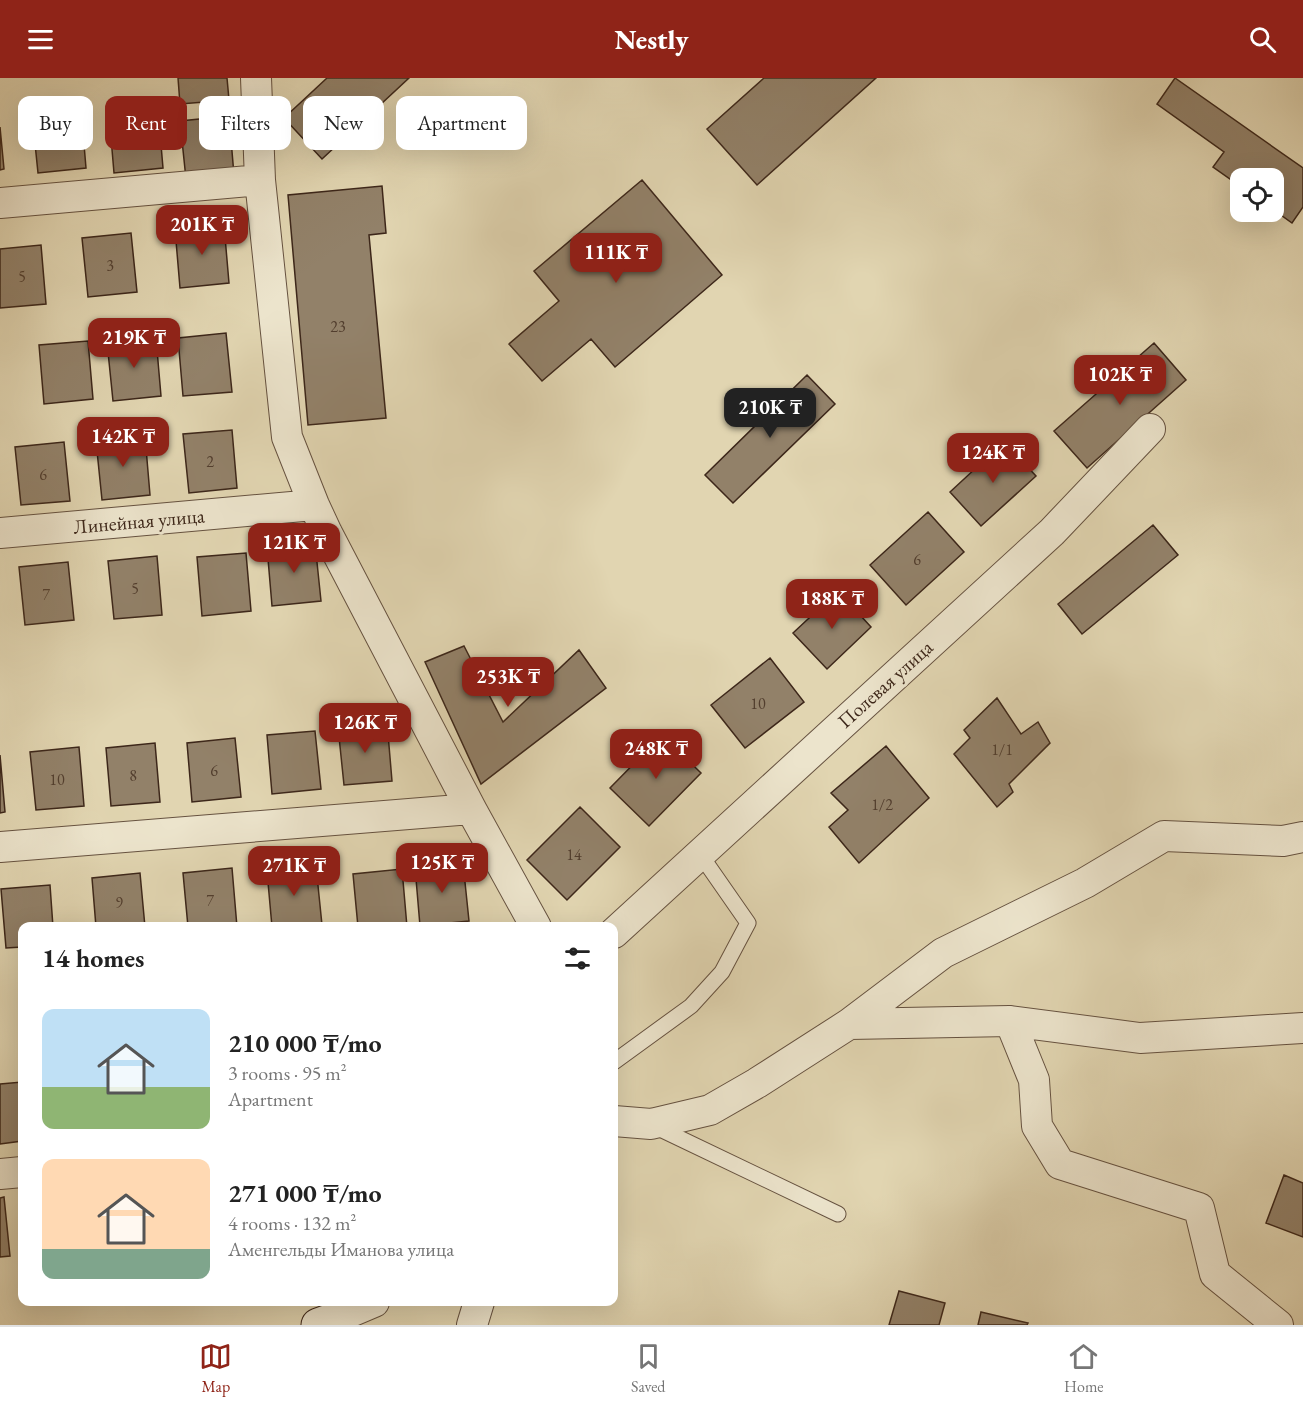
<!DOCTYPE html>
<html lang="en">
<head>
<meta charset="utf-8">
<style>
  body { margin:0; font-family:"EB Garamond",serif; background:#f6f6f6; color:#222; height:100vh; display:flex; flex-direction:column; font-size:22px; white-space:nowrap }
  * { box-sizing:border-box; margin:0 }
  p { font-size:20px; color:#767676 }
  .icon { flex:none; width:33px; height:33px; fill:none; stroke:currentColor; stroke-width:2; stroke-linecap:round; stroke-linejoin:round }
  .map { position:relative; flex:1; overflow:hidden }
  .sheet { position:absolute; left:18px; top:844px; width:600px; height:384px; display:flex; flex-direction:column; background:#fff; border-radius:12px; box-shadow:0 6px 24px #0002 }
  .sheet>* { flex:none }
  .banner { position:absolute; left:18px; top:18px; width:600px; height:54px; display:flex; gap:12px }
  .tools { position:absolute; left:1230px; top:90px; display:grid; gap:12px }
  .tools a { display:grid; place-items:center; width:54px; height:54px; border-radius:12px; background:#fff; box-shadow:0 6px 24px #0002; font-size:30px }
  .price { position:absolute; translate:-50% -51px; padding:0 14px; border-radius:12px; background:#8f2418; color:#fff; font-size:20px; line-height:39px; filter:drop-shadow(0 2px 3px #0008) }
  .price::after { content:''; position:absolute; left:50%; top:36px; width:18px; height:14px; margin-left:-9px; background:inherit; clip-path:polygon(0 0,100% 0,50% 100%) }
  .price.selected { background:#222; color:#fff }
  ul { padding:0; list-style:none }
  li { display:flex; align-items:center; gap:18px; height:150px; padding:0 24px }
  li span { display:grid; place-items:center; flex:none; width:168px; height:120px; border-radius:12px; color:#555 }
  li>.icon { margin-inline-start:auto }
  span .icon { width:72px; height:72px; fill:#fffc; stroke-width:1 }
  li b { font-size:26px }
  h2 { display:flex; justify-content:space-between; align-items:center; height:72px; padding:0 24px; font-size:26px }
  .pill { padding:0 21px; border-radius:12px; background:#fff; box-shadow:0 6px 24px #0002; font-size:21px; line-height:54px }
  .pill.selected { background:#8f2418; color:#fff }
  header { display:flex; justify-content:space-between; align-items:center; height:78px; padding:0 24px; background:#8f2418; color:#fff; font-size:27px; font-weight:800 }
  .tab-bar { display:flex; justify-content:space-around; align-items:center; height:84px; border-top:2px solid #e0e0e0; background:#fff; font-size:16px; color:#767676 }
  .tab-bar a { display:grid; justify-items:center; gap:3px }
  .tab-bar .selected { color:#8f2418 }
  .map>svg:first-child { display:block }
  .building { fill:#928169; stroke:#3d271a; stroke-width:1.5 }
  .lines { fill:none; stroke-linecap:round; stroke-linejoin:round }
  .lane-casing { stroke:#665240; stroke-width:17 }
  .street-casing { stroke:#665240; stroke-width:32 }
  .secondary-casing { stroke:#3d271a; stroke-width:35 }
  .lane { stroke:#ece4cc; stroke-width:15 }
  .street { stroke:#ece4cc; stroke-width:30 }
  .secondary { stroke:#ece4cc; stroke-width:33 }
  .labels { text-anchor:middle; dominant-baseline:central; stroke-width:6; stroke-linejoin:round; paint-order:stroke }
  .number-label { font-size:16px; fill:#523e2e }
  .street-label { font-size:20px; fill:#3d271a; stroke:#ece4cc }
</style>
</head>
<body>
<header><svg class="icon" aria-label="menu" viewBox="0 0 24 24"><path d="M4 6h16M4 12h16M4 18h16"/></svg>Nestly<svg class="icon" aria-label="search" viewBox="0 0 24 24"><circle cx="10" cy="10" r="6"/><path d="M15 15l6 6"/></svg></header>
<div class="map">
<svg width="1303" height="1247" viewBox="0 0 1303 1247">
  <rect width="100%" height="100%" fill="#e1d5b1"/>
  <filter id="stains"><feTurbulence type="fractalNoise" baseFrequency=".00333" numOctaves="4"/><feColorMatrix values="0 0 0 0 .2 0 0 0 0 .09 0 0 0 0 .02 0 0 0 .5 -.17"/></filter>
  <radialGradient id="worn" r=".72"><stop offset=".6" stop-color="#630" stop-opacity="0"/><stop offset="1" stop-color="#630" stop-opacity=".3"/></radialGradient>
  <!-- building -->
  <path class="building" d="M 178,0 L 227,0 L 229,22 L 180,26 Z
    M 327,0 L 409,0 L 322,81 L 284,40 Z
    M 764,0 L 876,0 L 757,107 L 707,51 Z
    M 1175,0 L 1303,90 L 1303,129 L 1292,145 L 1274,132 L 1274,100 L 1240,100 L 1240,108 L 1213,89 L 1224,74 L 1157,26 Z
    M 81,31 L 86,90 L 38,95 L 32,36 Z
    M 158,32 L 163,90 L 114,95 L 109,36 Z
    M 229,38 L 234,97 L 186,101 L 180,43 Z
    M 0,49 L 4,91 L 0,92 Z
    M 642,102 L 722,197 L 615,289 L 591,261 L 542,303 L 509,266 L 559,223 L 534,193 Z
    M 382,108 L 386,155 L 369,157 L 386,340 L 308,347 L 288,117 Z
    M 224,147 L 229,205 L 180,210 L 175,151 Z
    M 131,155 L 137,214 L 88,219 L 82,160 Z
    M 41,167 L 46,226 L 0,230 L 0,171 Z
    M 226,255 L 232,314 L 183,318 L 178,260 Z
    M 156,260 L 161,318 L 113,323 L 107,264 Z
    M 88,263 L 93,321 L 44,326 L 39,267 Z
    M 1154,265 L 1186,302 L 1087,390 L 1054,353 Z
    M 807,297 L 835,326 L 733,425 L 705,397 Z
    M 232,352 L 237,410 L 189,415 L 183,356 Z
    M 145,358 L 150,417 L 102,422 L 96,363 Z
    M 64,364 L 70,423 L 21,427 L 15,369 Z
    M 1004,364 L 1036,398 L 981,448 L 950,414 Z
    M 928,434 L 964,474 L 906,527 L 870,487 Z
    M 1153,447 L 1178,477 L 1082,556 L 1058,526 Z
    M 315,465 L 321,523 L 272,528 L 267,469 Z
    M 246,475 L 251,533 L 202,538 L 197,479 Z
    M 157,478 L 162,537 L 114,541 L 108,483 Z
    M 68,484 L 74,542 L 25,547 L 19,489 Z
    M 838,513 L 871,549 L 827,591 L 793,555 Z
    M 464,568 L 503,644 L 579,572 L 606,610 L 481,706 L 425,584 Z
    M 770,580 L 804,624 L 745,670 L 711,627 Z
    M 997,620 L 1021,656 L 1038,644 L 1050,665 L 1009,706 L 1013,714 L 997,729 L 954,676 L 970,660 L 964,652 Z
    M 387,644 L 392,703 L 344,707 L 338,649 Z
    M 315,653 L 321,711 L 272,716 L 267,657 Z
    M 662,657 L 701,695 L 649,748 L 610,710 Z
    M 235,660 L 241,719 L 192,724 L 187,665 Z
    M 155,665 L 160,724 L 111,728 L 106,670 Z
    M 886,668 L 929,720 L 859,785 L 829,749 L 848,732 L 831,715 Z
    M 79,669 L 84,728 L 36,732 L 30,674 Z
    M 0,677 L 5,734 L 0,735 Z
    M 580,729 L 620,769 L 567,822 L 527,782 Z
    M 463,785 L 469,843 L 420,848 L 415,789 Z
    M 316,788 L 322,847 L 272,849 L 267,793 Z
    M 232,790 L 237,849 L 188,849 L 183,795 Z
    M 402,791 L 407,849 L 358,849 L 353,796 Z
    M 140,795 L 145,849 L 96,849 L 92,800 Z
    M 50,807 L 53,849 L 22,849 L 22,869 L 6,870 L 1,811 Z
    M 22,1004 L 22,1063 L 0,1066 L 0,1006 Z
    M 1284,1097 L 1303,1105 L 1303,1159 L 1266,1145 Z
    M 4,1119 L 10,1178 L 0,1179 L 0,1120 Z
    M 899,1213 L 945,1225 L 939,1247 L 889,1247 Z
    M 981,1234 L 1028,1245 L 1027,1247 L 978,1247 Z"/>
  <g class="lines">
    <defs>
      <path id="lane" d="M 614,984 L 691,928 L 722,894 L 748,845 L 700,776
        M 654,1048 L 838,1136"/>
      <path id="street" d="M 256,0 L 260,102 L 287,359 L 314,427 L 327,455 L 471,731 L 536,849
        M 0,125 L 260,102
        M 0,455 L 314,427
        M 0,769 L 471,731
        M 614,855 L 1052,454 L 1150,351
        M 1010,943 L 1034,1002 L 1037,1048 L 1060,1086 L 1199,1130 L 1215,1196 L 1278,1247
        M 849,946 L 943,875 L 1085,805 L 1164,758 L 1283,763 L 1303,759
        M 614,1043 L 651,1046 L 710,1032 L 757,1005 L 849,946 L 1010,943 L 1140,960 L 1303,950
        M 0,1096 L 22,1094
        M 329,1243 L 374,1224
        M 472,1247 L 479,1224"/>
      <path id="secondary" d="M 318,1247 L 329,1243 L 340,1247"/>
    </defs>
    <!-- lane casing -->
    <use href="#lane" class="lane-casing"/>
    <!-- street casing -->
    <use href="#street" class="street-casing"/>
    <!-- secondary casing -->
    <use href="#secondary" class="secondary-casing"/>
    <!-- lane -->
    <use href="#lane" class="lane"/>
    <!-- street -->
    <use href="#street" class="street"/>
    <!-- secondary -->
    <use href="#secondary" class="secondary"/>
  </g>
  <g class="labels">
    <!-- number labels -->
    <g class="number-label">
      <text x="110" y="187">3</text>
      <text x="22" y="198">5</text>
      <text x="338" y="248">23</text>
      <text x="210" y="383">2</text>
      <text x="43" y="396">6</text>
      <text x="917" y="481">6</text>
      <text x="135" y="510">5</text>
      <text x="46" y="516">7</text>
      <text x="758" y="625">10</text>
      <text x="1002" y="671">1/1</text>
      <text x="214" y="692">6</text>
      <text x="133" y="697">8</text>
      <text x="57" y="701">10</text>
      <text x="882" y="726">1/2</text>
      <text x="574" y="776">14</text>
      <text x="210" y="822">7</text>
      <text x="119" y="824">9</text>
    </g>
    <!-- street labels -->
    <g class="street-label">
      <text transform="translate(139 443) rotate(-5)">Линейная улица</text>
      <text transform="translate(885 606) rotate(-42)">Полевая улица</text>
    </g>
  </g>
  <rect width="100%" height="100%" filter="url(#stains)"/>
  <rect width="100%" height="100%" fill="url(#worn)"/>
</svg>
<div class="tools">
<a><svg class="icon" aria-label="locate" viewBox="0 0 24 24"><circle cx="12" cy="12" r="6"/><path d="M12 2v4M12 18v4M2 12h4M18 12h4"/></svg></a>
</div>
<b class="price" style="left:202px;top:178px">201K ₸</b>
<b class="price" style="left:616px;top:206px">111K ₸</b>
<b class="price" style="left:134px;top:291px">219K ₸</b>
<b class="price" style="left:1120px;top:328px">102K ₸</b>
<b class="price selected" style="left:770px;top:361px">210K ₸</b>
<b class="price" style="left:123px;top:390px">142K ₸</b>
<b class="price" style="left:993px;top:406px">124K ₸</b>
<b class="price" style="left:294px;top:496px">121K ₸</b>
<b class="price" style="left:832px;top:552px">188K ₸</b>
<b class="price" style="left:508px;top:630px">253K ₸</b>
<b class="price" style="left:365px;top:676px">126K ₸</b>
<b class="price" style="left:656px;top:702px">248K ₸</b>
<b class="price" style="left:442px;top:816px">125K ₸</b>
<b class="price" style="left:294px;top:819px">271K ₸</b>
<div class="banner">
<a class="pill">Buy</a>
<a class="pill selected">Rent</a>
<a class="pill">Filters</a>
<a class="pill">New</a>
<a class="pill">Apartment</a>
</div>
<section class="sheet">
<h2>14 homes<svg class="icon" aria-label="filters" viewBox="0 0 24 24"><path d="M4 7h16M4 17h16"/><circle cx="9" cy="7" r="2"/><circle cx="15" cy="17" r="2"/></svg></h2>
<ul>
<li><span style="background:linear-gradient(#bfe0f5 65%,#8fb573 0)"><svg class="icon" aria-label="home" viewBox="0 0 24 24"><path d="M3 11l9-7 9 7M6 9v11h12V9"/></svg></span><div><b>210 000 ₸/mo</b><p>3 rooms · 95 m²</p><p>Apartment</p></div></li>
<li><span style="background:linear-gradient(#ffd9b3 75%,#7fa58c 0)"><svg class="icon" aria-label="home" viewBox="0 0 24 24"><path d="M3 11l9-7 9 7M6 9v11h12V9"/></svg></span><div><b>271 000 ₸/mo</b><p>4 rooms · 132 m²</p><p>Аменгельды Иманова улица</p></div></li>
</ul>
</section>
</div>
<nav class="tab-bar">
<a class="selected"><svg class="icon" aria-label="map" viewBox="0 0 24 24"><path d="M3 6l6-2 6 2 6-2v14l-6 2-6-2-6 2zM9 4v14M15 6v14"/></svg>Map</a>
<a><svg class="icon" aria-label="saved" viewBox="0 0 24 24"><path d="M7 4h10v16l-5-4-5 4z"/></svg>Saved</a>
<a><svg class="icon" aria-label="home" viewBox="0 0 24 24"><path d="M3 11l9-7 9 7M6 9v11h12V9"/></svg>Home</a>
</nav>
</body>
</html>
